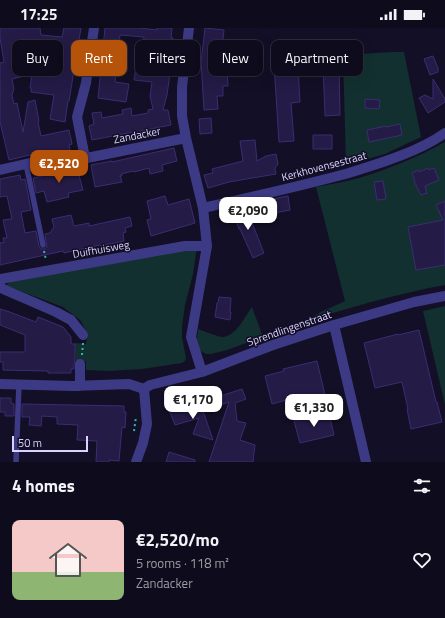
<!DOCTYPE html>
<html lang="en">
<head>
<meta charset="utf-8">
<style>
  body { margin:0; font-family:"Titillium Web",sans-serif; background:#1c1929; color:#f1f3f6; height:100vh; display:flex; flex-direction:column; font-size:15px; white-space:nowrap }
  * { box-sizing:border-box; margin:0 }
  p { font-size:13px; color:#9b9ba3 }
  .icon { flex:none; width:22px; height:22px; fill:none; stroke:currentColor; stroke-width:2; stroke-linecap:round; stroke-linejoin:round }
  .map { position:relative; height:434px; overflow:hidden }
  .drawer { display:flex; flex-direction:column; background:#0e0b1c; flex:1 }
  .drawer>* { flex:none }
  .banner { position:absolute; left:12px; top:12px; width:421px; height:36px; display:flex; gap:8px }
  .scale { position:absolute; left:12px; bottom:10px; width:76px; box-sizing:border-box; padding-left:4px; border:2px solid #d9d4ff; border-top:0; font-size:11px; line-height:14px; white-space:nowrap; color:#d9d4ff; -webkit-text-stroke:3px #130f26; paint-order:stroke }
  .price { position:absolute; translate:-50% -34px; padding:0 9px; border-radius:8px; background:#fff; color:#222; font-size:13px; line-height:26px; filter:drop-shadow(0 1px 2px #0008) }
  .price::after { content:''; position:absolute; left:50%; top:24px; width:12px; height:9px; margin-left:-6px; background:inherit; clip-path:polygon(0 0,100% 0,50% 100%) }
  .price.selected { background:#b45309; color:#fff }
  ul { padding:0; list-style:none }
  li { display:flex; align-items:center; gap:12px; height:100px; padding:0 12px }
  li span { display:grid; place-items:center; flex:none; width:112px; height:80px; border-radius:8px; color:#555 }
  li>.icon { margin-inline-start:auto }
  span .icon { width:48px; height:48px; fill:#fffc; stroke-width:1 }
  li b { font-size:17px }
  h2 { display:flex; justify-content:space-between; align-items:center; height:48px; padding:0 12px; font-size:17px }
  .chip { padding:0 14px; border-radius:8px; background:#0e0b1c; box-shadow:0 4px 16px #0002,0 0 0 1px #2e2b3b; font-size:14px; line-height:36px }
  .chip.selected { background:#b45309; color:#fff }
  .status { display:flex; justify-content:space-between; align-items:center; height:28px; padding:0 20px; background:#0e0b1c; direction:ltr }
  .status svg { height:11px; fill:currentColor }
  .map>svg:first-child { display:block }
  .green { fill:#12302f }
  .building { fill:#241b47; stroke:#3b2d73 }
  .lines { fill:none; stroke-linecap:round; stroke-linejoin:round }
  .path { stroke:#2fb8b0; stroke-width:2; stroke-dasharray:2 3; stroke-linecap:butt }
  .service { stroke:#3d3a85; stroke-width:5.5 }
  .minor { stroke:#3d3a85; stroke-width:10 }
  .labels { text-anchor:middle; dominant-baseline:central; stroke-width:3; stroke-linejoin:round; paint-order:stroke }
  .street-label { font-size:11px; fill:#d9d4ff; stroke:#130f26 }
</style>
</head>
<body>
<div class="status"><b>17:25</b><svg viewBox="0 0 49 12"><path d="M0 12V9h3v3zM5 12V6h3v6zM10 12V3h3v9zM15 12V0h3v12zM26 1h20v11H26zM47 4h2v5h-2z"/></svg></div>
<div class="map">
<svg width="445" height="434" viewBox="0 0 445 434">
  <rect width="100%" height="100%" fill="#130f26"/>
  <!-- green -->
  <path class="green" d="M 392,24 L 404,24 L 421,109 L 385,126 L 346,137 L 343,27 Z
    M 445,114 L 445,257 C 396,266 348,280 301,295 L 321,284 L 345,273 L 316,159 C 330,156 345,154 359,150 C 389,141 418,129 445,114 Z
    M 197,219 L 193,246 L 185,277 L 182,299 L 182,310 L 186,330 L 185,333 L 182,335 L 142,341 L 109,343 L 86,342 L 86,333 L 76,333 L 75,315 L 86,316 L 87,306 L 81,293 L 63,279 L 7,258 L 7,256 L 14,252 Z
    M 445,278 L 445,377 L 423,283 Z
    M 252,279 L 263,309 L 227,322 L 211,326 L 206,326 L 199,322 L 197,311 L 198,301 C 204,303 216,308 222,309 C 236,309 245,288 252,279 Z"/>
  <!-- building -->
  <path class="building" d="M 0,0 L 40,0 L 41,7 L 62,9 L 64,0 L 81,0 L 69,73 L 68,73 L 65,94 L 50,91 L 54,67 L 31,64 L 31,60 L 30,60 L 32,46 L 12,51 L 14,61 L 12,67 L 14,76 L 17,75 L 23,104 L 28,74 L 35,72 L 39,93 L 38,94 L 41,108 L 69,102 L 72,116 L 69,117 L 71,127 L 57,129 L 56,122 L 42,125 L 42,124 L 9,132 L 0,94 L 0,35 L 4,34 L 0,10 Z
    M 105,0 L 140,0 L 157,2 L 157,0 L 172,0 L 171,10 L 173,10 L 169,53 L 167,67 L 163,82 L 168,82 L 171,97 L 141,103 L 141,104 L 134,105 L 133,104 L 92,112 L 89,98 L 94,96 L 92,85 L 101,84 L 102,90 L 123,86 L 122,82 L 131,80 L 132,88 L 148,85 L 148,82 L 153,81 L 150,68 L 152,54 L 134,52 L 137,32 L 142,32 L 142,31 L 144,9 L 120,7 L 118,26 L 127,27 L 126,35 L 117,34 L 115,54 L 129,56 L 126,74 L 98,70 Z
    M 205,0 L 224,2 L 220,40 L 227,39 L 228,58 L 223,58 L 223,68 L 217,68 L 218,81 L 204,82 L 201,34 Z
    M 433,28 L 438,40 L 438,44 L 430,47 L 424,31 Z
    M 287,34 L 288,38 L 298,38 L 300,74 L 291,75 L 294,113 L 279,114 L 274,36 Z
    M 339,35 L 340,87 L 325,88 L 323,36 Z
    M 433,51 L 445,71 L 445,74 L 428,85 L 419,70 L 425,67 L 433,71 Z
    M 365,71 L 380,72 L 379,81 L 365,80 Z
    M 211,90 L 212,105 L 200,106 L 199,91 Z
    M 400,96 L 402,107 L 369,114 L 367,102 L 386,98 L 386,99 Z
    M 313,107 L 332,107 L 332,121 L 313,121 Z
    M 255,112 L 257,133 L 266,128 L 276,126 L 278,136 L 275,140 L 276,146 L 229,154 L 208,160 L 204,147 L 213,145 L 212,141 L 243,133 L 240,113 Z
    M 174,120 L 177,133 L 162,137 L 163,143 L 150,146 L 149,140 L 134,144 L 133,143 L 121,146 L 122,148 L 120,148 L 122,154 L 95,159 L 91,137 L 112,133 L 112,134 Z
    M 74,139 L 74,141 L 77,140 L 83,162 L 68,165 L 69,169 L 47,174 L 44,163 L 36,165 L 33,150 L 60,144 L 60,142 Z
    M 428,140 L 429,142 L 434,140 L 439,152 L 425,158 L 427,165 L 421,167 L 414,153 L 415,153 L 412,145 L 419,142 L 419,144 Z
    M 20,147 L 21,152 L 25,151 L 31,182 L 21,184 L 25,205 L 36,203 L 39,218 L 41,221 L 44,221 L 47,219 L 45,206 L 50,205 L 54,199 L 52,191 L 71,187 L 74,198 L 89,195 L 89,198 L 130,189 L 132,198 L 125,200 L 126,204 L 123,205 L 124,213 L 101,218 L 100,217 L 64,225 L 63,223 L 0,237 L 0,215 L 4,214 L 3,210 L 7,210 L 3,192 L 12,191 L 7,168 L 0,169 L 0,151 Z
    M 383,153 L 386,171 L 377,172 L 374,154 Z
    M 165,168 L 168,177 L 189,171 L 195,195 L 151,208 L 147,192 L 151,191 L 147,173 Z
    M 288,168 L 290,182 L 264,187 L 262,173 Z
    M 445,173 L 445,237 L 416,242 L 408,199 L 443,192 L 436,177 Z
    M 245,177 L 264,225 L 253,230 L 240,201 L 239,201 L 232,182 Z
    M 219,269 L 231,270 L 230,284 L 231,284 L 230,292 L 215,289 L 217,275 L 218,275 Z
    M 0,281 L 7,283 L 36,294 L 38,289 L 63,299 L 71,309 L 71,316 L 75,316 L 75,332 L 74,336 L 74,341 L 71,341 L 71,345 L 48,345 L 48,343 L 3,342 L 3,334 L 0,334 L 0,324 L 25,324 L 25,307 L 0,297 Z
    M 419,302 L 436,374 L 437,374 L 442,394 L 411,401 L 407,381 L 408,381 L 402,354 L 375,360 L 364,315 L 398,306 L 398,307 Z
    M 317,333 L 325,367 L 291,375 L 290,371 L 272,376 L 265,348 L 284,343 L 283,341 Z
    M 242,361 L 246,371 L 235,375 L 237,393 L 246,395 L 240,412 L 255,417 L 253,434 L 209,434 L 229,374 L 210,381 L 206,370 L 219,365 L 221,368 Z
    M 0,370 L 11,370 L 11,375 L 14,376 L 14,388 L 5,388 L 5,384 L 0,384 Z
    M 22,376 L 124,378 L 124,384 L 126,384 L 125,400 L 122,399 L 119,433 L 109,432 L 109,434 L 96,434 L 97,413 L 77,412 L 78,397 L 57,396 L 57,389 L 42,388 L 41,398 L 29,397 L 30,389 L 22,389 Z
    M 188,376 L 190,381 L 201,377 L 213,412 L 193,406 L 199,390 L 175,397 L 170,384 L 176,382 L 177,380 Z
    M 329,385 L 334,407 L 300,415 L 294,393 Z
    M 169,424 L 195,432 L 195,434 L 166,434 Z"/>
  <g class="lines">
    <!-- path -->
    <path class="path" d="M 44,223 L 46,232
      M 82,327 L 83,315
      M 134,403 L 136,389"/>
    <!-- service -->
    <path class="service" d="M 26,136 L 43,217
      M 16,434 L 19,356"/>
    <!-- minor -->
    <path class="minor" d="M 189,0 L 182,59 L 182,88 L 186,110 L 203,180 L 207,218 L 191,309 L 202,344
      M 85,130 L 77,89 L 86,55 L 94,0
      M 0,142 L 30,135 L 42,139 L 186,110
      M 203,180 C 252,169 301,158 349,145 C 381,135 418,124 445,105
      M 0,251 L 185,218 L 207,218
      M 0,258 L 3,261 L 56,284 L 71,292 L 83,307
      M 334,297 L 366,434
      M 0,356 L 72,358 L 129,356 L 144,361
      M 80,358 L 80,336
      M 144,361 L 150,357 L 202,344 L 273,317 L 334,297 L 414,274 L 445,268
      M 136,434 L 143,415 L 147,396 L 144,361"/>
  </g>
  <g class="labels">
    <!-- street labels -->
    <g class="street-label">
      <text transform="translate(137 107) rotate(-11)">Zandacker</text>
      <text transform="translate(324 138) rotate(-15)">Kerkhovensestraat</text>
      <text transform="translate(101 221) rotate(-10)">Duifhuisweg</text>
      <text transform="translate(289 300) rotate(-19)">Sprendlingenstraat</text>
    </g>
  </g>
</svg>
<div class="scale">50 m</div>
<b class="price selected" style="left:59px;top:156px">€2,520</b>
<b class="price" style="left:248px;top:203px">€2,090</b>
<b class="price" style="left:193px;top:392px">€1,170</b>
<b class="price" style="left:314px;top:400px">€1,330</b>
<div class="banner">
<a class="chip">Buy</a>
<a class="chip selected">Rent</a>
<a class="chip">Filters</a>
<a class="chip">New</a>
<a class="chip">Apartment</a>
</div>
</div>
<section class="drawer">
<h2>4 homes<svg class="icon" aria-label="filters" viewBox="0 0 24 24"><path d="M4 7h16M4 17h16"/><circle cx="9" cy="7" r="2"/><circle cx="15" cy="17" r="2"/></svg></h2>
<ul>
<li><span style="background:linear-gradient(#f6c9c9 65%,#8fb573 0)"><svg class="icon" aria-label="home" viewBox="0 0 24 24"><path d="M3 11l9-7 9 7M6 9v11h12V9"/></svg></span><div><b>€2,520/mo</b><p>5 rooms · 118 m²</p><p>Zandacker</p></div><svg class="icon" aria-label="heart" viewBox="0 0 24 24"><path d="M12 20l-8-8c-3-5 5-10 8-4 3-6 11-1 8 4z"/></svg></li>
</ul>
</section>
</body>
</html>
